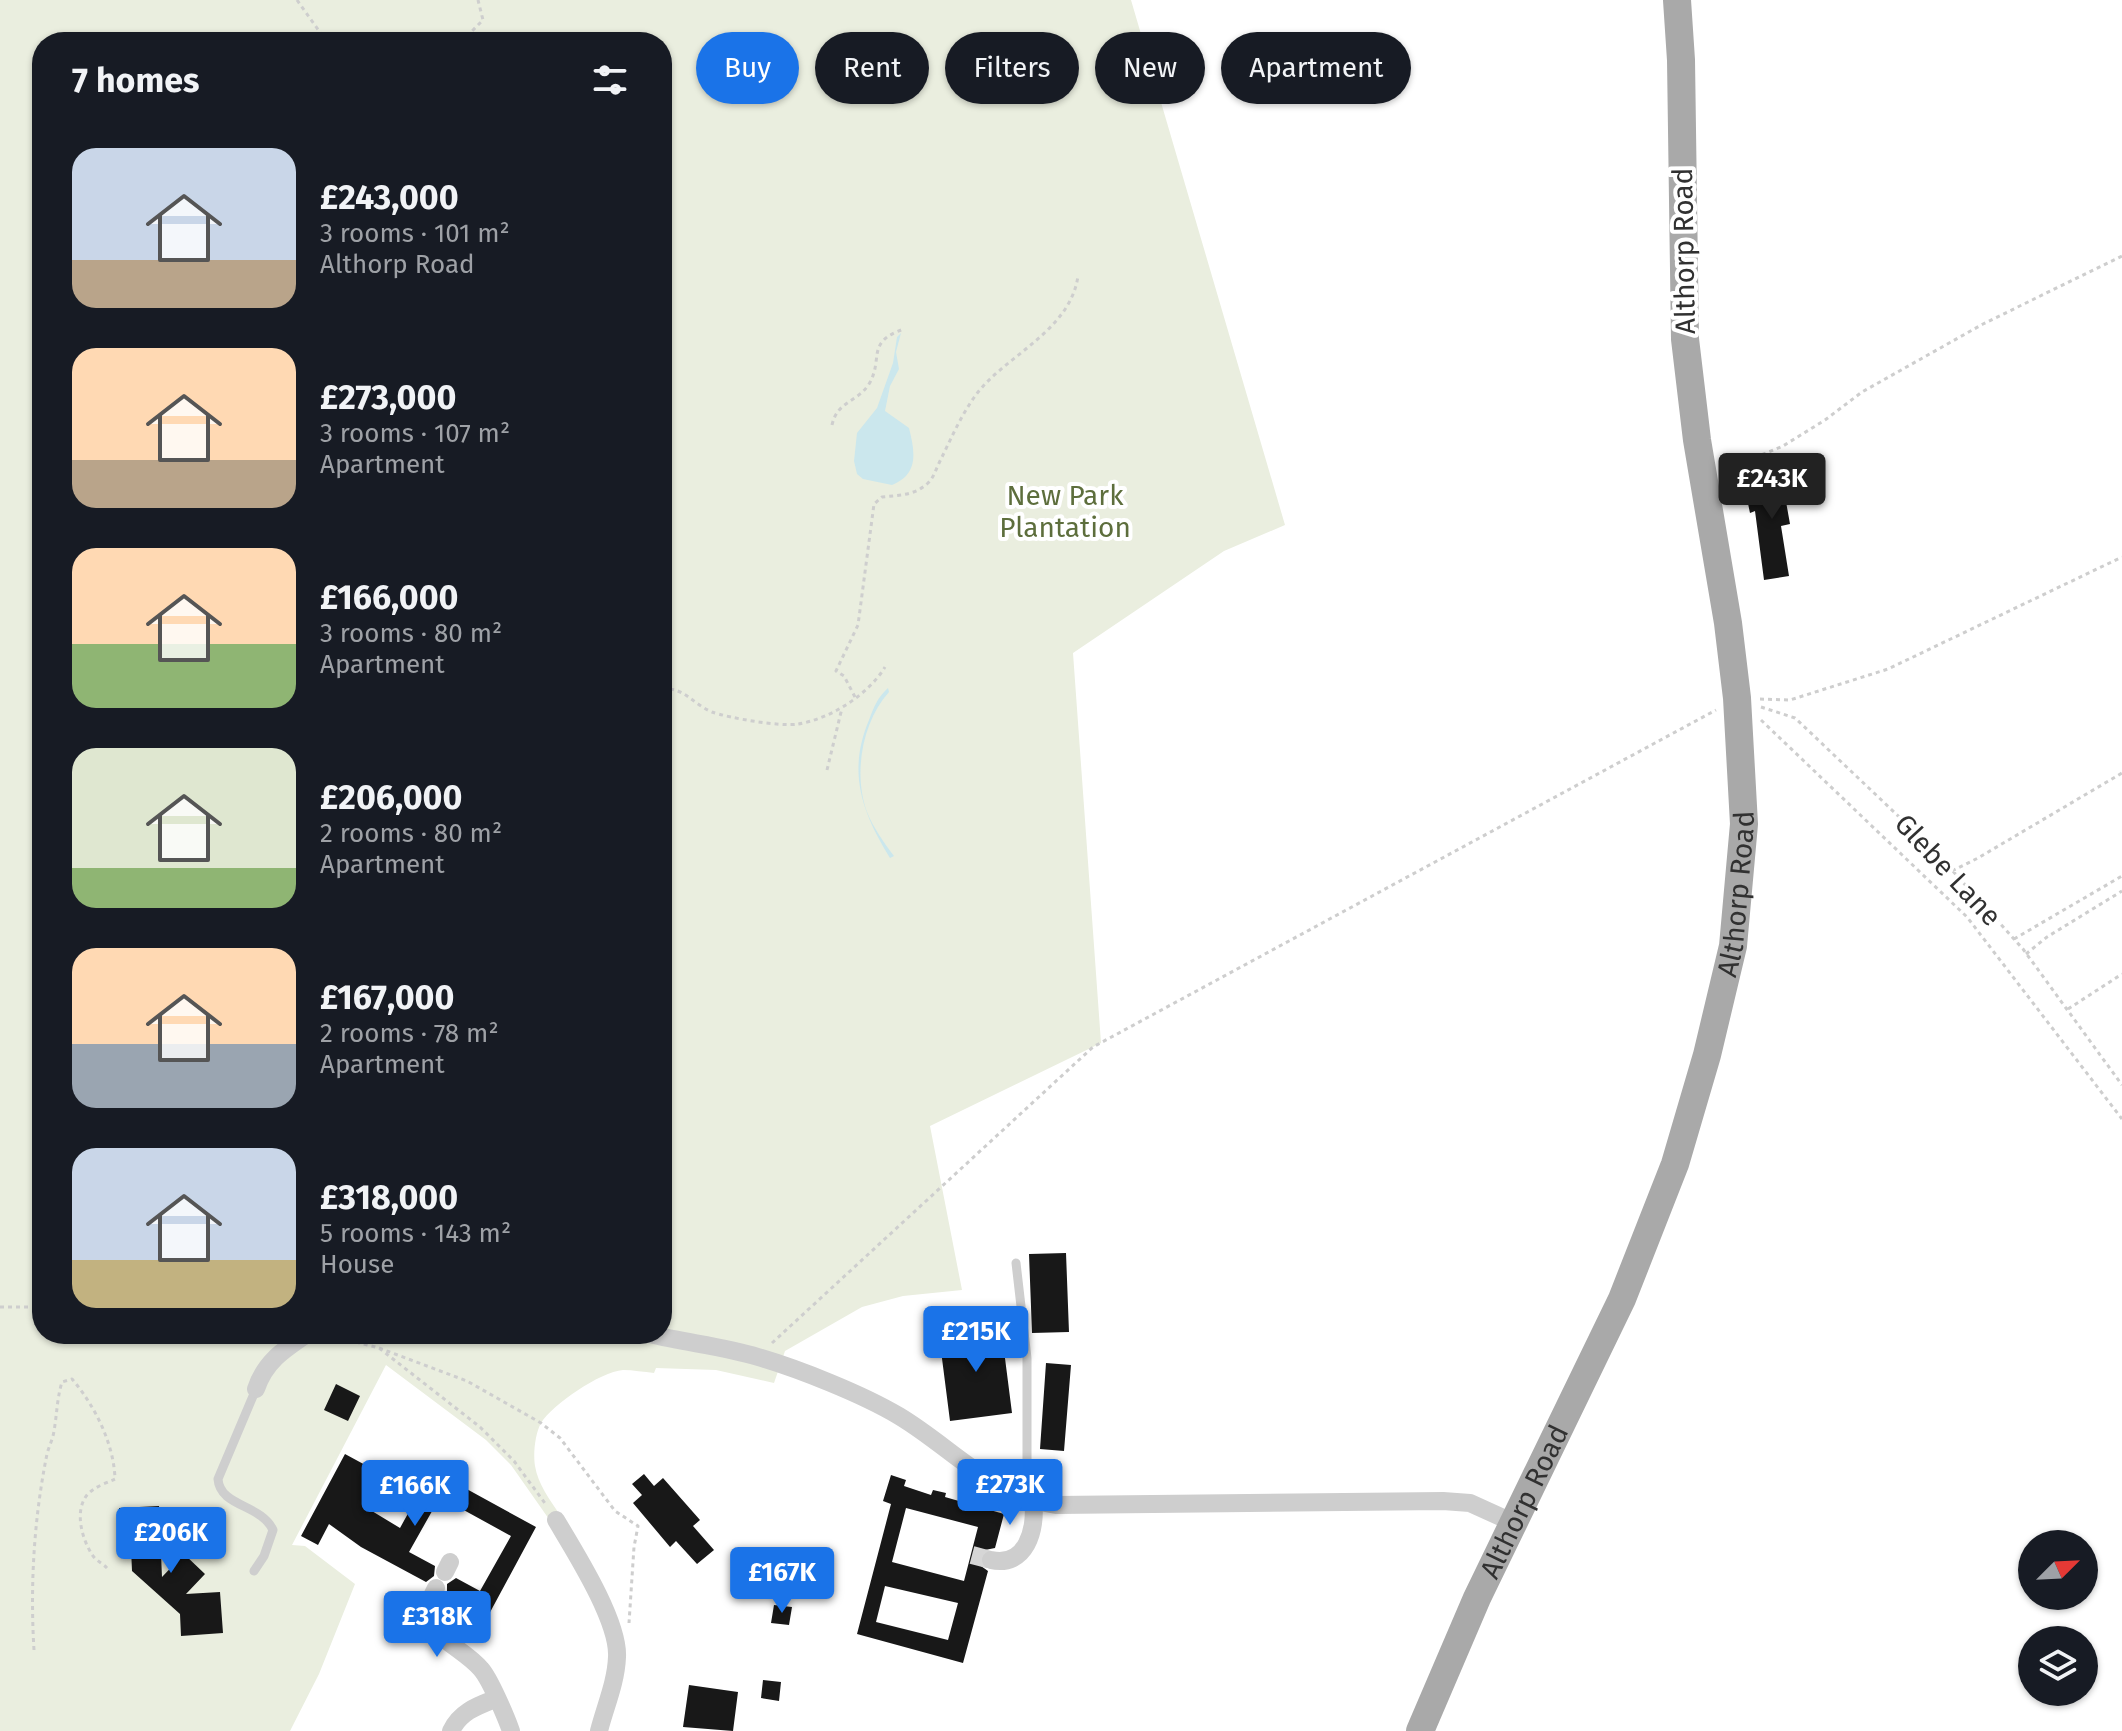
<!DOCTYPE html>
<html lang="en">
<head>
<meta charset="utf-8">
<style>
  body { margin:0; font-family:"Fira Sans",sans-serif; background:#20242c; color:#f1f3f6; height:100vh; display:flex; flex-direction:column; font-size:30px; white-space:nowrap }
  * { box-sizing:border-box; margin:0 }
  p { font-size:26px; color:#9ea1a6 }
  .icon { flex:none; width:44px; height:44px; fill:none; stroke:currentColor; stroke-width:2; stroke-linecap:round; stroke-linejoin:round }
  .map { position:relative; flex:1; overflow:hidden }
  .details { position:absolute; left:32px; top:32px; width:640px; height:1312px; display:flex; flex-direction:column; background:#171b24; border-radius:32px; box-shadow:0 2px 6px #0004 }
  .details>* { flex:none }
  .guide { position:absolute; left:696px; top:32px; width:760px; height:72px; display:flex; gap:16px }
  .needle { width:52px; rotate:66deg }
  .buttons { position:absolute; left:2018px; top:1530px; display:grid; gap:16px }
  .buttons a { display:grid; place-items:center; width:80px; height:80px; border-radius:50%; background:#171b24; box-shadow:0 2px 6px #0004; font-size:40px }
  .price { position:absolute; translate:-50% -68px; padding:0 18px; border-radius:8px; background:#1a73e8; color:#fff; font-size:26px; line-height:52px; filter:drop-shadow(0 2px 4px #0008) }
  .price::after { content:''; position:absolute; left:50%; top:48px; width:24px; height:18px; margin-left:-12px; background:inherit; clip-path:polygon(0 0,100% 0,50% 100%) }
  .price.on { background:#222; color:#fff }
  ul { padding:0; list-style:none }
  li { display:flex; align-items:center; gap:24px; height:200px; padding:0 40px }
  li span { display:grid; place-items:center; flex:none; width:224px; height:160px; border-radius:24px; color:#555 }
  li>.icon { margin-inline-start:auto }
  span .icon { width:96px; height:96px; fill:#fffc; stroke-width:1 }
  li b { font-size:34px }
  h2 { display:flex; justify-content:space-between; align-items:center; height:96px; padding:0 40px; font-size:34px }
  .tag { padding:0 28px; border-radius:36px; background:#171b24; box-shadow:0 2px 6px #0004; font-size:28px; line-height:72px }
  .tag.on { background:#1a73e8; color:#fff }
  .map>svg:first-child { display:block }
  .green { fill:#eaeedf; fill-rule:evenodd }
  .water { fill:#cbe7ed }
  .building { fill:#181818; fill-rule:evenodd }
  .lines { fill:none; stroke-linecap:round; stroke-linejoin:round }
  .minor-tunnel { stroke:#d6d6d6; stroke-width:18; stroke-dasharray:18 9; stroke-linecap:butt }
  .path { stroke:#cecece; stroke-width:3; stroke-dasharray:4 4; stroke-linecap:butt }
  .service { stroke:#cecece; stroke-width:9 }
  .minor { stroke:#cecece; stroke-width:18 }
  .primary { stroke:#a9a9a9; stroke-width:28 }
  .labels { text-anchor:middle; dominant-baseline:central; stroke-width:8; stroke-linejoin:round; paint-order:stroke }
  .street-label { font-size:28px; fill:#313131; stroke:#fff }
  .park-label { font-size:28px; fill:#5d6e3c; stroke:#fff }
</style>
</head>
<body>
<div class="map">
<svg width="2122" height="1731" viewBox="0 0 2122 1731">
  <rect width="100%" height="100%" fill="#fff"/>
  <!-- green -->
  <path class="green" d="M 0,0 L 1131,0 L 1285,525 L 1224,551 L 1073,653 L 1101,1043 L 930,1126 L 962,1290 L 903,1296 L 862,1307 L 785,1351 L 774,1383 L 716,1370 L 656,1368 L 654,1373 C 644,1372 633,1370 623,1370 C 600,1372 553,1404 541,1423 C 535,1434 533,1454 535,1466 C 538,1484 550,1500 560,1515 L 551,1522 L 511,1465 L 486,1440 L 386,1365 L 292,1545 L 305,1546 L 355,1584 L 319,1674 L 290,1731 L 0,1731 ZM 42,42 L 662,42 L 662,1334 L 42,1334 Z"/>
  <!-- water -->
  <path class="water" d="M 901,333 L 896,352 L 899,369 L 890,386 L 885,411 L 909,428 C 915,452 919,474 892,485 L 863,479 L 857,474 L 854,461 L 857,433 L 877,408 L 893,363 L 897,337 Z
    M 888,688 L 889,692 C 862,722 853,774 867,812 C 873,827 884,843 894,856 L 890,858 C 862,812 847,772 869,720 C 874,707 877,698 888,688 Z"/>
  <!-- building -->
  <path class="building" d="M 1783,461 L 1790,476 L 1782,479 L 1790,524 L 1781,526 L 1789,576 L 1764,580 L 1755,511 L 1750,513 L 1746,494 L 1769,491 L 1761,471 Z
    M 1066,1253 L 1069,1332 L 1032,1333 L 1029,1254 Z
    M 1001,1327 L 1012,1413 L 950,1421 L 939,1335 Z
    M 1046,1363 L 1071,1365 L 1064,1451 L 1040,1449 Z
    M 336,1384 L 360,1396 L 348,1421 L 324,1410 Z
    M 345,1454 L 380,1473 L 362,1505 L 400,1528 L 432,1470 L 536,1527 L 488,1616 L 447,1594 L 447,1584 L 456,1578 L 480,1591 L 511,1536 L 440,1497 L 409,1552 L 435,1566 L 434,1576 L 426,1582 L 361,1547 L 329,1524 L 318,1545 L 301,1536 Z
    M 644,1474 L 654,1486 L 663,1478 L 700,1520 L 693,1526 L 714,1550 L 697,1564 L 676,1541 L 670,1547 L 633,1503 L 642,1495 L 632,1484 Z
    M 891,1475 L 906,1480 L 904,1486 L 931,1495 L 933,1490 L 946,1493 L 945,1497 L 1004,1514 L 995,1548 L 985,1550 L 979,1558 L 981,1566 L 988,1571 L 963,1663 L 857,1634 L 891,1504 L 883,1501 ZM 906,1508 L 978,1527 L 964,1581 L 892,1562 ZM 885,1586 L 958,1603 L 948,1640 L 876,1622 Z
    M 159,1506 L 162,1577 L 184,1554 L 205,1574 L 186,1594 L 220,1592 L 223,1633 L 181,1636 L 180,1614 L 132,1571 L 130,1524 L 120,1524 L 119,1508 Z
    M 774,1605 L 792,1607 L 789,1625 L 771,1623 Z
    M 763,1680 L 781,1682 L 779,1701 L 761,1698 Z
    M 689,1685 L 738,1692 L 733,1731 L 683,1727 Z"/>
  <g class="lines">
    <!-- minor-tunnel -->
    <path class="minor-tunnel" d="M 972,1555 L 991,1560"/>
    <!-- path -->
    <path class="path" d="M 297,0 L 327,42
      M 461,42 L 483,20 L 478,0
      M 832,425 C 837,401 858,402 869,384 C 884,359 865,342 904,329
      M 1725,470 L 1783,446 L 1825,420 L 1862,392 L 1983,324 L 2122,256
      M 662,688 C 687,689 691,703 712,712 C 729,718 780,727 798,724 C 830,719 868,695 885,667
      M 855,697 L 844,676 L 836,671 L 858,625 L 874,504 L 882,497 C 899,495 914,496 928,483 C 934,477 936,469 940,461 C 953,435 966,403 987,382 C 1020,349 1071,325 1078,276
      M 1760,699 L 1790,700 L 1888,669 L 2122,557
      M 1761,707 L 1795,718 L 1932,848 L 2023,949 L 2122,1085
      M 1761,720 L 1967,917 L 2122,1119
      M 827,770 L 842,708
      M 1952,871 L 1978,858 L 2122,773
      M 2014,939 L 2122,876
      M 2026,954 L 2047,937 L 2122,891
      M 2068,1009 L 2122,974
      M 0,1307 L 42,1307
      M 325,1334 L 379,1348 L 480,1427 L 514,1461 L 547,1506
      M 772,1343 L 1093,1047 L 1716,710
      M 379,1348 L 467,1381 L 541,1423 L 560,1438 L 615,1511 L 638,1526 L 634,1547 L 629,1623
      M 34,1650 C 30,1585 34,1518 47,1454 C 49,1446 53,1439 54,1431 C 57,1414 57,1398 62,1382 L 72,1379 C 95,1406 114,1444 115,1479 C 106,1483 94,1487 87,1495 C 74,1511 82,1540 93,1556 C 97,1561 103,1564 107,1568"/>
    <!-- service -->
    <path class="service" d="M 1016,1263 L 1027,1358 L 1027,1479 L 1032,1498
      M 254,1571 L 264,1556 L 273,1530 C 261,1504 220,1507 218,1479 L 256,1389"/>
    <!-- minor -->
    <path class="minor" d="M 650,1334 C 686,1343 723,1346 758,1357 C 799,1369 862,1394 899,1416 C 954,1449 989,1495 1057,1505 L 1443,1501 L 1470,1503 L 1514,1523
      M 256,1389 C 265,1362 283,1350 307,1334
      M 556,1520 C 575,1552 619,1621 617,1657 C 616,1683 605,1707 599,1731
      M 991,1560 C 1026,1568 1037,1529 1033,1501
      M 445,1572 L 450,1562
      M 436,1588 L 424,1612 C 432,1638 464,1649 481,1669 C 490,1679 506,1717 511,1731
      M 451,1731 C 460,1712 477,1706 495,1699"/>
    <!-- primary -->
    <path class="primary" id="s1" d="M 1420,1731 L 1477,1598 L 1622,1299 L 1675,1164 L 1707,1055 L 1733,946 L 1744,824 L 1737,698 L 1728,623 L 1697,440 L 1685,339 L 1681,60 L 1677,0"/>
  </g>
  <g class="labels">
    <!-- street labels -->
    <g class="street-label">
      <text transform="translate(1684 251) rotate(-91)">Althorp Road</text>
      <text transform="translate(1948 870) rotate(47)">Glebe Lane</text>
      <text stroke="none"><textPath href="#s1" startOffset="900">Althorp Road</textPath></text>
      <text stroke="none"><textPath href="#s1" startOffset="252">Althorp Road</textPath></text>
    </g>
    <!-- park labels -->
    <g class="park-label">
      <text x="1065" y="495">New Park<tspan x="1065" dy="32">Plantation</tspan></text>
    </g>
  </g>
</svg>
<div class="buttons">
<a><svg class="needle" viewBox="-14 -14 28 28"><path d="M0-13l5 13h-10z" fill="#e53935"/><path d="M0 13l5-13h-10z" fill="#9ea1a6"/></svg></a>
<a><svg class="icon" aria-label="layers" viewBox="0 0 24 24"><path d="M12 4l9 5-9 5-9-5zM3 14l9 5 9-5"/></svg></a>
</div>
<b class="price on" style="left:1772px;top:521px">£243K</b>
<b class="price" style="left:976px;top:1374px">£215K</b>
<b class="price" style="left:1010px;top:1527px">£273K</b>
<b class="price" style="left:415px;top:1528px">£166K</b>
<b class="price" style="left:171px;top:1575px">£206K</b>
<b class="price" style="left:782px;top:1615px">£167K</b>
<b class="price" style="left:437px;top:1659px">£318K</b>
<div class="guide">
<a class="tag on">Buy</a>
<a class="tag">Rent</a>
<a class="tag">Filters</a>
<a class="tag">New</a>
<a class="tag">Apartment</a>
</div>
<section class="details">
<h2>7 homes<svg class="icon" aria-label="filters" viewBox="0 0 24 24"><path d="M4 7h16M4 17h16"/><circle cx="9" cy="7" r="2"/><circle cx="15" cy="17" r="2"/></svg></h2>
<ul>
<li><span style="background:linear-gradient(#c9d6e8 70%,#b9a48a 0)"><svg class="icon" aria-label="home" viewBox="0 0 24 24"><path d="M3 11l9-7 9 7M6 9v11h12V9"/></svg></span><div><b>£243,000</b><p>3 rooms · 101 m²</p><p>Althorp Road</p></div></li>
<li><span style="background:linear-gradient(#ffd9b3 70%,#b9a48a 0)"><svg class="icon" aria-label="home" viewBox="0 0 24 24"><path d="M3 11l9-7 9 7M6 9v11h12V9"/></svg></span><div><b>£273,000</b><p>3 rooms · 107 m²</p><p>Apartment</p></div></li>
<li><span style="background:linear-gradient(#ffd9b3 60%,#8fb573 0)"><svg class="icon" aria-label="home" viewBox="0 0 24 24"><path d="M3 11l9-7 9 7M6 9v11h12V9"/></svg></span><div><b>£166,000</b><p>3 rooms · 80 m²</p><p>Apartment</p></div></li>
<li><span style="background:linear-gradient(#dfe7d0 75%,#8fb573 0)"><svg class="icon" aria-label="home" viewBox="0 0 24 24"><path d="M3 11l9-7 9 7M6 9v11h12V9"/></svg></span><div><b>£206,000</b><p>2 rooms · 80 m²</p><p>Apartment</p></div></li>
<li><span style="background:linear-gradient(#ffd9b3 60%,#9aa5b1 0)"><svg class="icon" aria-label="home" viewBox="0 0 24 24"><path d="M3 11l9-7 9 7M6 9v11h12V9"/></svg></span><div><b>£167,000</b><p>2 rooms · 78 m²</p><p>Apartment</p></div></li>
<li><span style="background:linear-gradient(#c9d6e8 70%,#c2b280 0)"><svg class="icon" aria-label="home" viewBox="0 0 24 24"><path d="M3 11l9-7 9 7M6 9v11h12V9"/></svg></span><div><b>£318,000</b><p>5 rooms · 143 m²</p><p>House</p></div></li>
</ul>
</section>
</div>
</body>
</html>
